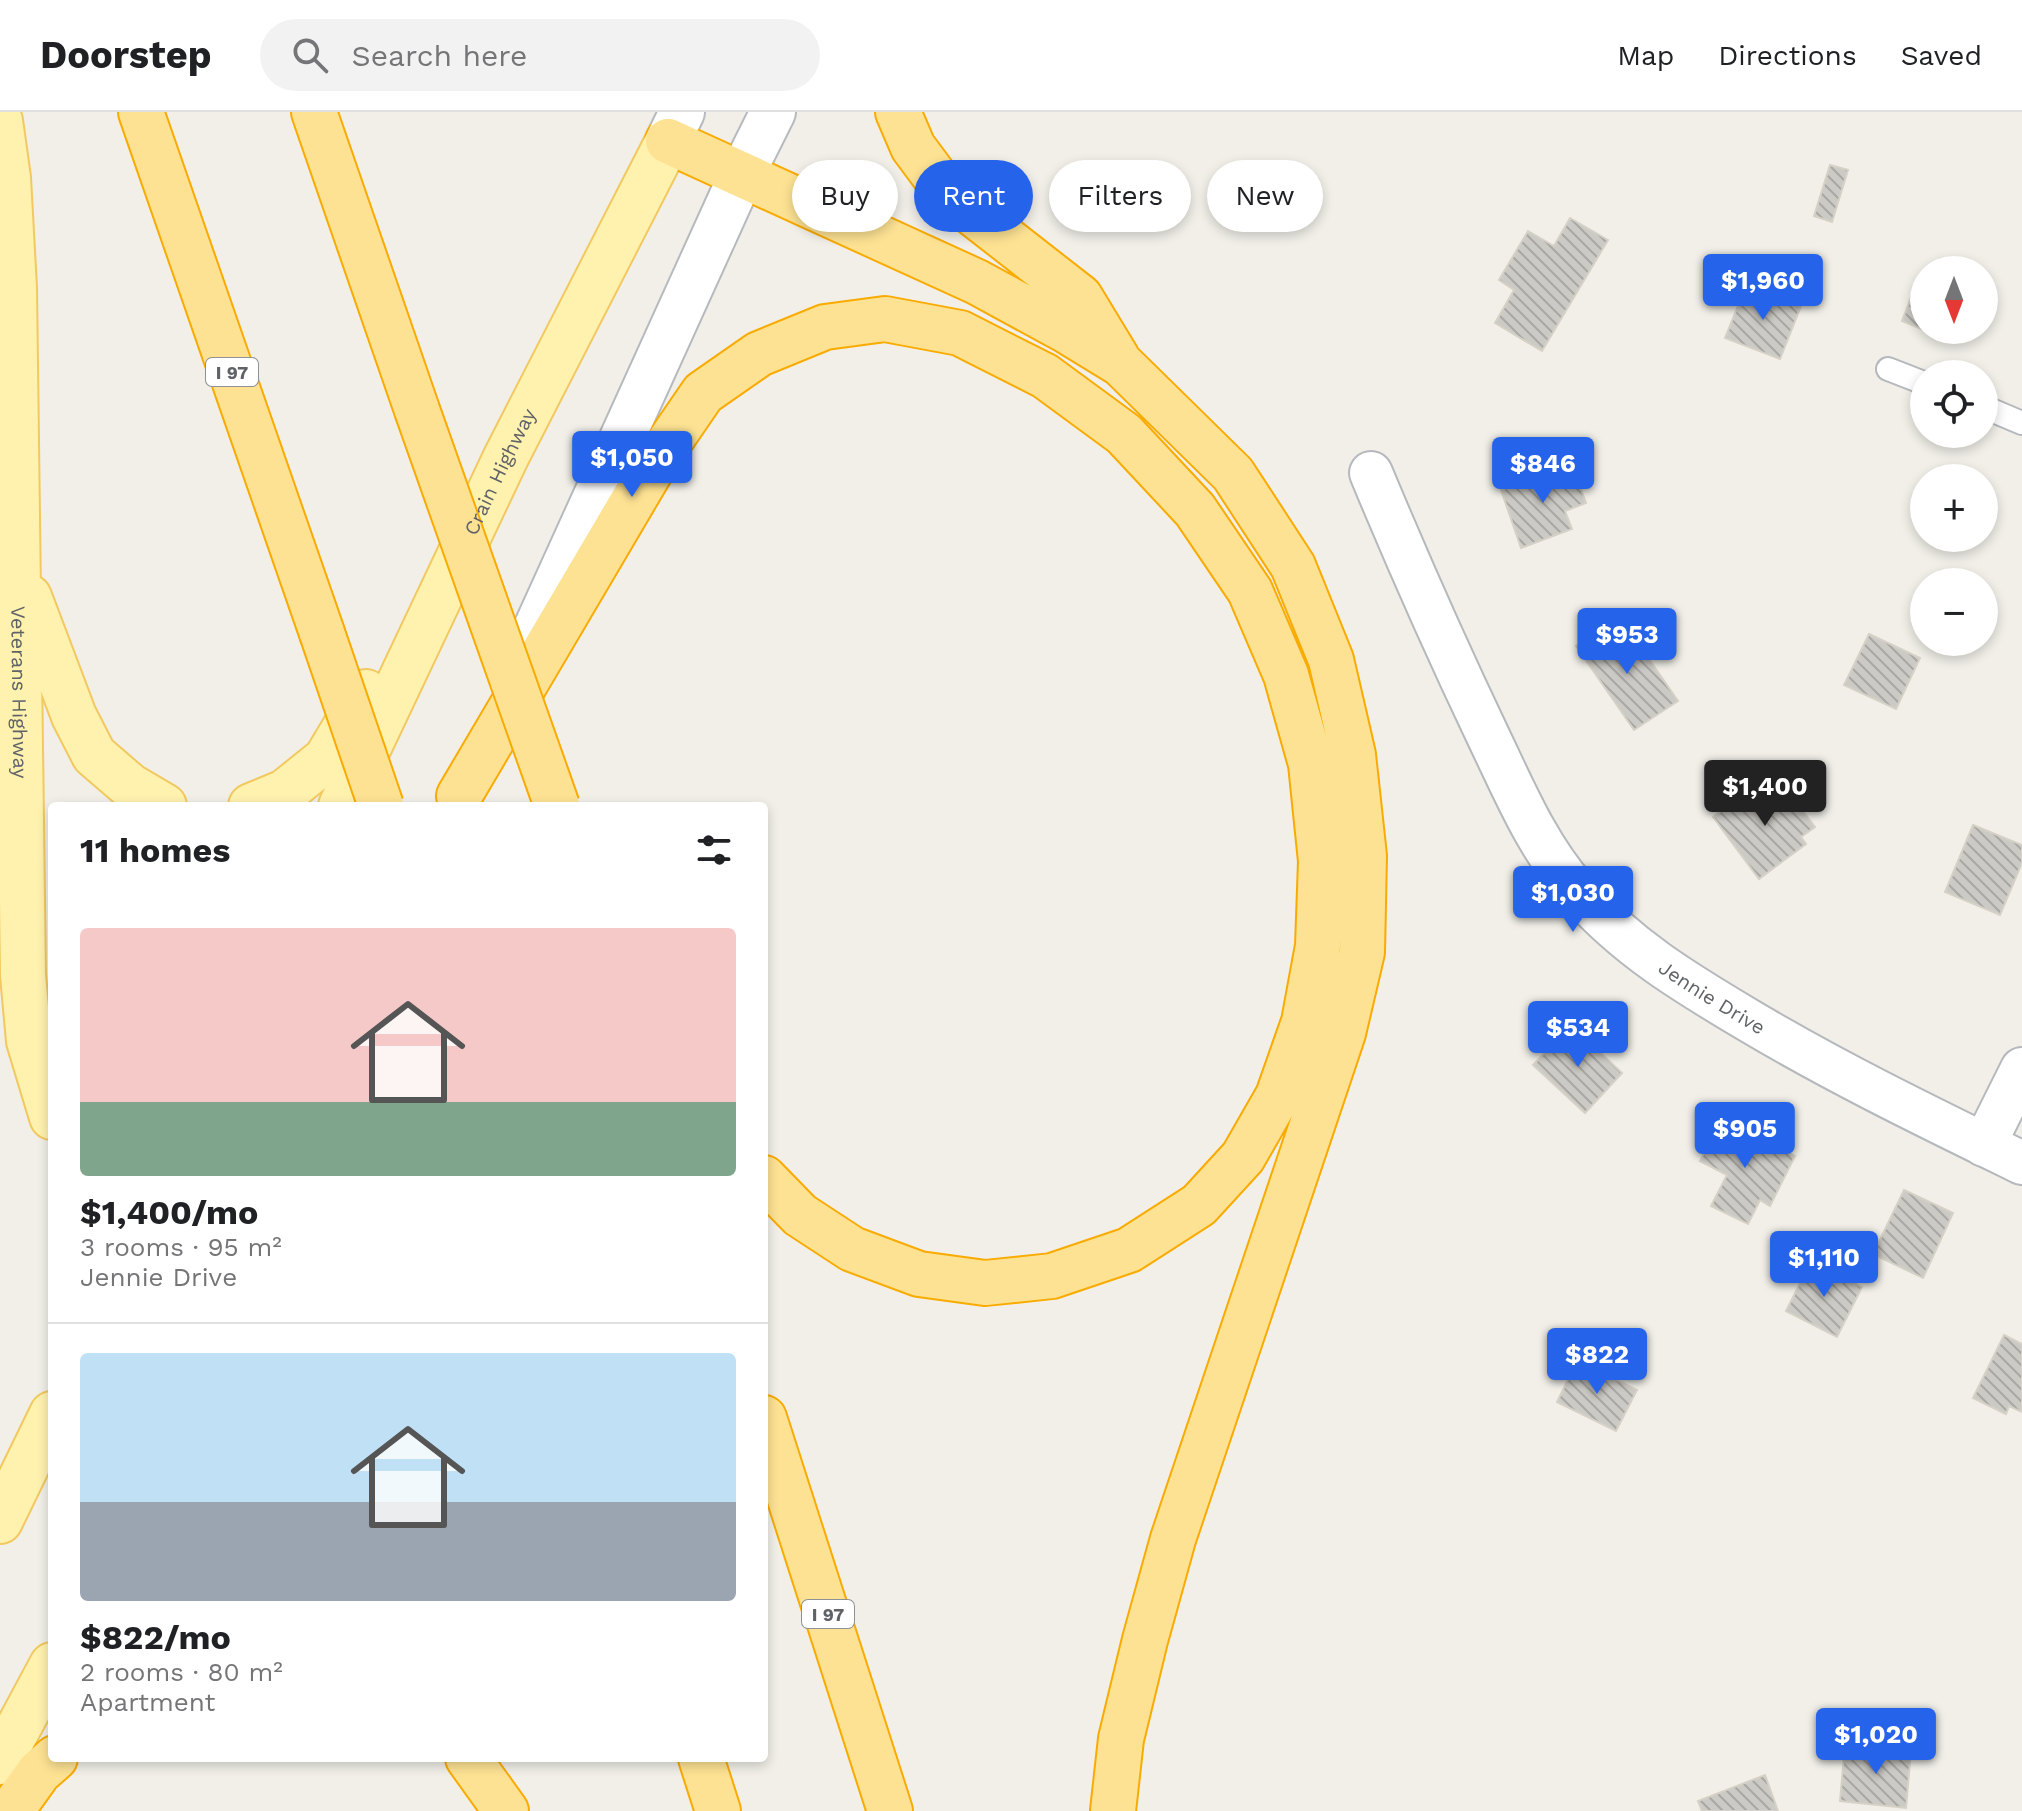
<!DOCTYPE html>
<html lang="en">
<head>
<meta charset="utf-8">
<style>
  body { margin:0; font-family:"Work Sans",sans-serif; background:#f2f2f2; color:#202124; height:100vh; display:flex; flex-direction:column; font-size:30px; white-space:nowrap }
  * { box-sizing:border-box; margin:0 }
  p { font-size:26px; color:#757577 }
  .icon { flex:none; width:44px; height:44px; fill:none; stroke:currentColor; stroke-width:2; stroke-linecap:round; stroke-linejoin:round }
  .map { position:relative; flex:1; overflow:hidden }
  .panel { position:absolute; left:48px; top:690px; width:720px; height:960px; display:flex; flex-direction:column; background:#fff; border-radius:8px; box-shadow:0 4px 12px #0003 }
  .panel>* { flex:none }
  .banner { position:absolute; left:792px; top:48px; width:760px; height:72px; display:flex; gap:16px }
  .needle { width:52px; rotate:180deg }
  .tools { position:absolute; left:1910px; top:144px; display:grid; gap:16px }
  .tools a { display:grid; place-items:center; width:88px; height:88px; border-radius:50%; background:#fff; box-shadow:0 4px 12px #0003; font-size:40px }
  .price { position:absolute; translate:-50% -68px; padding:0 18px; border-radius:8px; background:#2563eb; color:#fff; font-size:26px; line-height:52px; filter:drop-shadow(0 2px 4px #0008) }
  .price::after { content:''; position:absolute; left:50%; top:48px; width:24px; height:18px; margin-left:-12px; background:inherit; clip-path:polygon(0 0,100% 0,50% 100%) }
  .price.on { background:#222; color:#fff }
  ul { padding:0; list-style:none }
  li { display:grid; align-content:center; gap:16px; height:424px; padding:0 32px }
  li+li { border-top:2px solid #e0e0e0 }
  li span { display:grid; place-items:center; height:248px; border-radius:8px; color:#555 }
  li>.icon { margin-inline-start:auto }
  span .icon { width:144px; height:144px; fill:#fffc; stroke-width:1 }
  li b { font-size:34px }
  h2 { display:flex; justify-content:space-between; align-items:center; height:96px; padding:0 32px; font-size:34px }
  .pill { padding:0 28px; border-radius:36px; background:#fff; box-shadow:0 4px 12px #0003; font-size:28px; line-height:72px }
  .pill.on { background:#2563eb; color:#fff }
  header { display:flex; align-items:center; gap:48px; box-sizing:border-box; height:112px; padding:0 40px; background:#fff; border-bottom:2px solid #e0e0e0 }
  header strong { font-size:38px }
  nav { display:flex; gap:44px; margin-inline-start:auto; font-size:28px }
  .search { width:560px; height:72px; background:#f2f2f2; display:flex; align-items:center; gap:20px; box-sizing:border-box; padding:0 28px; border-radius:44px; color:#757577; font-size:30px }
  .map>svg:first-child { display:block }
  .building { fill:url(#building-back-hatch); stroke:#d6d1c6; stroke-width:2 }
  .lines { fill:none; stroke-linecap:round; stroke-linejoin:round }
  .lane-casing { stroke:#b5b8bc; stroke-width:26 }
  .street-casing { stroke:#b5b8bc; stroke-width:46 }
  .secondary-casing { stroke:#b6babf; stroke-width:48 }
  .primary-casing { stroke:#f2c960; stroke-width:48 }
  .highway-casing { stroke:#f9ab00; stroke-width:48 }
  .lane { stroke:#fff; stroke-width:22 }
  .street { stroke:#fff; stroke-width:42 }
  .secondary { stroke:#fff; stroke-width:44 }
  .primary { stroke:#fff2af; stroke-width:44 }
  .highway { stroke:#fde293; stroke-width:44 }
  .highway-bridge-casing { stroke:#f9ab00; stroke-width:48; stroke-linecap:butt }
  .highway-bridge { stroke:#fde293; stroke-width:44 }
  .labels { text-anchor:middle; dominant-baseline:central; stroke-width:6; stroke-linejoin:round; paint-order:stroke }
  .shield { fill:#fff; stroke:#8f9295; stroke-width:2 }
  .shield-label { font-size:18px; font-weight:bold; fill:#5f6368 }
  .street-label { font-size:20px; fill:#5f6368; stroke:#fff }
</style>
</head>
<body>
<header>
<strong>Doorstep</strong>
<div class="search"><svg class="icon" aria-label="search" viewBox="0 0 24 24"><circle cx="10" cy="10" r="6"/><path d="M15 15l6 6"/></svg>Search here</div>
<nav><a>Map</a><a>Directions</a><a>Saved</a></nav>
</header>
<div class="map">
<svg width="2022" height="1699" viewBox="0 0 2022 1699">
  <defs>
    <pattern id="building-back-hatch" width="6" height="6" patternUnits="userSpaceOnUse" patternTransform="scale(2)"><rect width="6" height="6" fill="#cccac5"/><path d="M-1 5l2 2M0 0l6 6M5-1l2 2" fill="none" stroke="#a9a8a4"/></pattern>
  </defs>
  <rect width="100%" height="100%" fill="#f1efe8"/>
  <!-- building -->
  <path class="building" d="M 1830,53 L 1848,58 L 1832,110 L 1814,104 Z
    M 1570,106 L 1608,128 L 1542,239 L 1495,211 L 1514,178 L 1499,168 L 1528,119 L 1554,134 Z
    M 1746,174 L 1801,194 L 1780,247 L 1725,226 Z
    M 1913,180 L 1924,185 L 1924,218 L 1958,218 L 1953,230 L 1902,209 Z
    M 1572,352 L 1586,391 L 1565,399 L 1572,417 L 1521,436 L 1501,378 Z
    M 1611,511 L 1627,533 L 1635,527 L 1678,589 L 1634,618 L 1576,534 Z
    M 1869,522 L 1920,546 L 1896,597 L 1844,573 Z
    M 1763,668 L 1777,688 L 1788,679 L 1815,715 L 1801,725 L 1806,732 L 1759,767 L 1713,705 Z
    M 1973,713 L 2022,733 L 2022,751 L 2000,803 L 1945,780 Z
    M 1571,913 L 1622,961 L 1585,1001 L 1533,953 Z
    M 1721,1007 L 1795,1044 L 1770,1094 L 1760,1088 L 1748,1112 L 1711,1094 L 1727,1063 L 1700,1049 Z
    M 1904,1078 L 1953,1101 L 1923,1166 L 1873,1142 Z
    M 1811,1149 L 1862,1175 L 1837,1225 L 1786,1199 Z
    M 2004,1223 L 2022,1232 L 2022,1300 L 2009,1294 L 2006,1302 L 1973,1286 Z
    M 1577,1249 L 1637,1278 L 1616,1319 L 1557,1290 Z
    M 1845,1632 L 1911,1638 L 1906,1696 L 1840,1689 Z
    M 1765,1663 L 1778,1699 L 1702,1699 L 1698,1689 Z"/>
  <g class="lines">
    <defs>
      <path id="lane" d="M 1888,257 L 1924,271
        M 1984,295 L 2022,311"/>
      <g id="street">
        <path id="s1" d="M 1371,361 C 1408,450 1447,538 1489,626 C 1514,678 1537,734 1576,778 C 1626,835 1684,870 1748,908 C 1837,961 1930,1006 2022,1051"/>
        <path d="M 1984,1033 L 2022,957"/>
      </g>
      <path id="secondary" d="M 668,29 L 682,0
        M 522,547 L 742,62 L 773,0"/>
      <g id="primary">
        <path id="s2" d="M 0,9 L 8,66 L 14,176 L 23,863 L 29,929 L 52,1005"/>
        <path d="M 29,485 L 74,604 L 94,643 L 130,674 L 164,694"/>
        <path d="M 251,694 L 285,680 L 326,647 L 366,580"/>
        <path id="s3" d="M 341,694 L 506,345 L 668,29"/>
        <path d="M 0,1409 L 52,1302"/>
        <path d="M 0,1650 L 52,1553"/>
      </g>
      <path id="highway" d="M 141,0 L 322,521
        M 314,0 L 417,298
        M 898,0 L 913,35 L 948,82 L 1080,185 L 1117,246
        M 668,29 L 977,170 L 1067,219 L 1121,252 L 1233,362 L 1293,454 L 1331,548 L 1353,643 L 1364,744 L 1362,840 L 1343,921 L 1173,1427 L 1145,1528 L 1121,1627 L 1113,1699
        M 459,684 L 657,348 L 703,281 L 759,242 L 825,215 L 885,207 L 960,221 L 1045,264 L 1124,322 L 1195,398 L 1250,479 L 1286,563 L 1311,652 L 1321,749 L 1318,834 L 1304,910 L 1278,984 L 1243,1045 L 1199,1093 L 1129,1138 L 1052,1164 L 985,1171 L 919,1162 L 852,1137 L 800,1103 L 764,1066
        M 764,1306 L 890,1699
        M 468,1646 L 506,1699
        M 701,1646 L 718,1699
        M 11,1699 L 39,1660 L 55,1646"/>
    </defs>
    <!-- lane casing -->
    <use href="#lane" class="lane-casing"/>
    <!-- street casing -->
    <use href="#street" class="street-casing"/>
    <!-- secondary casing -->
    <use href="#secondary" class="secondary-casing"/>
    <!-- primary casing -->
    <use href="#primary" class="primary-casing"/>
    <!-- highway casing -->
    <use href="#highway" class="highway-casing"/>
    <!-- lane -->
    <use href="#lane" class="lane"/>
    <!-- street -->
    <use href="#street" class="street"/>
    <!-- secondary -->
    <use href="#secondary" class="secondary"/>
    <!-- primary -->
    <use href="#primary" class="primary"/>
    <!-- highway -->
    <use href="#highway" class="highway"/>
    <defs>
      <path id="highway-bridge" d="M 417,298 L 557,694
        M 322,521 L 381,694"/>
    </defs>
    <!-- highway-bridge casing -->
    <use href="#highway-bridge" class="highway-bridge-casing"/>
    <!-- highway-bridge -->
    <use href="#highway-bridge" class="highway-bridge"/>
  </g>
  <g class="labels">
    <!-- shield labels -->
    <g class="shield">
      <rect x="206" y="246" width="52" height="28" rx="6"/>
      <rect x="802" y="1488" width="52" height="28" rx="6"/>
    </g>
    <g class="shield-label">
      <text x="232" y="260">I 97</text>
      <text x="828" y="1502">I 97</text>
    </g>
    <!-- street labels -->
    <g class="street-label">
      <text stroke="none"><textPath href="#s3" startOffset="370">Crain Highway</textPath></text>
      <text stroke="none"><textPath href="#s2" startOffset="572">Veterans Highway</textPath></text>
      <text stroke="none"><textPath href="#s1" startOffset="640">Jennie Drive</textPath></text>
    </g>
  </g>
</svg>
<div class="tools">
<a><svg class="needle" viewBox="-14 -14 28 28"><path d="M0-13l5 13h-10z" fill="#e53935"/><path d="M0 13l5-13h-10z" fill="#757577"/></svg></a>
<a><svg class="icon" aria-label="locate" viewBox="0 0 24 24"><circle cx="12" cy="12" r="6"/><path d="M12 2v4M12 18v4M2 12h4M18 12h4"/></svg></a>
<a>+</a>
<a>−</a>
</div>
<b class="price" style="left:1763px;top:210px">$1,960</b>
<b class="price" style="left:632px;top:387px">$1,050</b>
<b class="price" style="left:1543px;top:393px">$846</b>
<b class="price" style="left:1627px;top:564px">$953</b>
<b class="price on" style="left:1765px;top:716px">$1,400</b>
<b class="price" style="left:1573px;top:822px">$1,030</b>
<b class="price" style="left:1578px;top:957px">$534</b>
<b class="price" style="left:1745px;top:1058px">$905</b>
<b class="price" style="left:1824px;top:1187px">$1,110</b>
<b class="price" style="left:1597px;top:1284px">$822</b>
<b class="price" style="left:1876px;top:1664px">$1,020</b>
<div class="banner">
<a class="pill">Buy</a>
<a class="pill on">Rent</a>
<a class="pill">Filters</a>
<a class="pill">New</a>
</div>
<section class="panel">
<h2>11 homes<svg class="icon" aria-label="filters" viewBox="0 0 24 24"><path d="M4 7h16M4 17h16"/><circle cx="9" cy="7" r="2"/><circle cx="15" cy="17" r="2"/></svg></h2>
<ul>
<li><span style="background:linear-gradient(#f6c9c9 70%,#7fa58c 0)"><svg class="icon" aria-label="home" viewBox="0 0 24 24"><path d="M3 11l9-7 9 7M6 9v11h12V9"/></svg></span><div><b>$1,400/mo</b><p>3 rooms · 95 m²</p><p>Jennie Drive</p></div></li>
<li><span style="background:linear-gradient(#bfe0f5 60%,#9aa5b1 0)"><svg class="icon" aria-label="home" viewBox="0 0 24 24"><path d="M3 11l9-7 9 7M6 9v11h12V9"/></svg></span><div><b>$822/mo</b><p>2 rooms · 80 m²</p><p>Apartment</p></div></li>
</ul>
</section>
</div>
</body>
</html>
